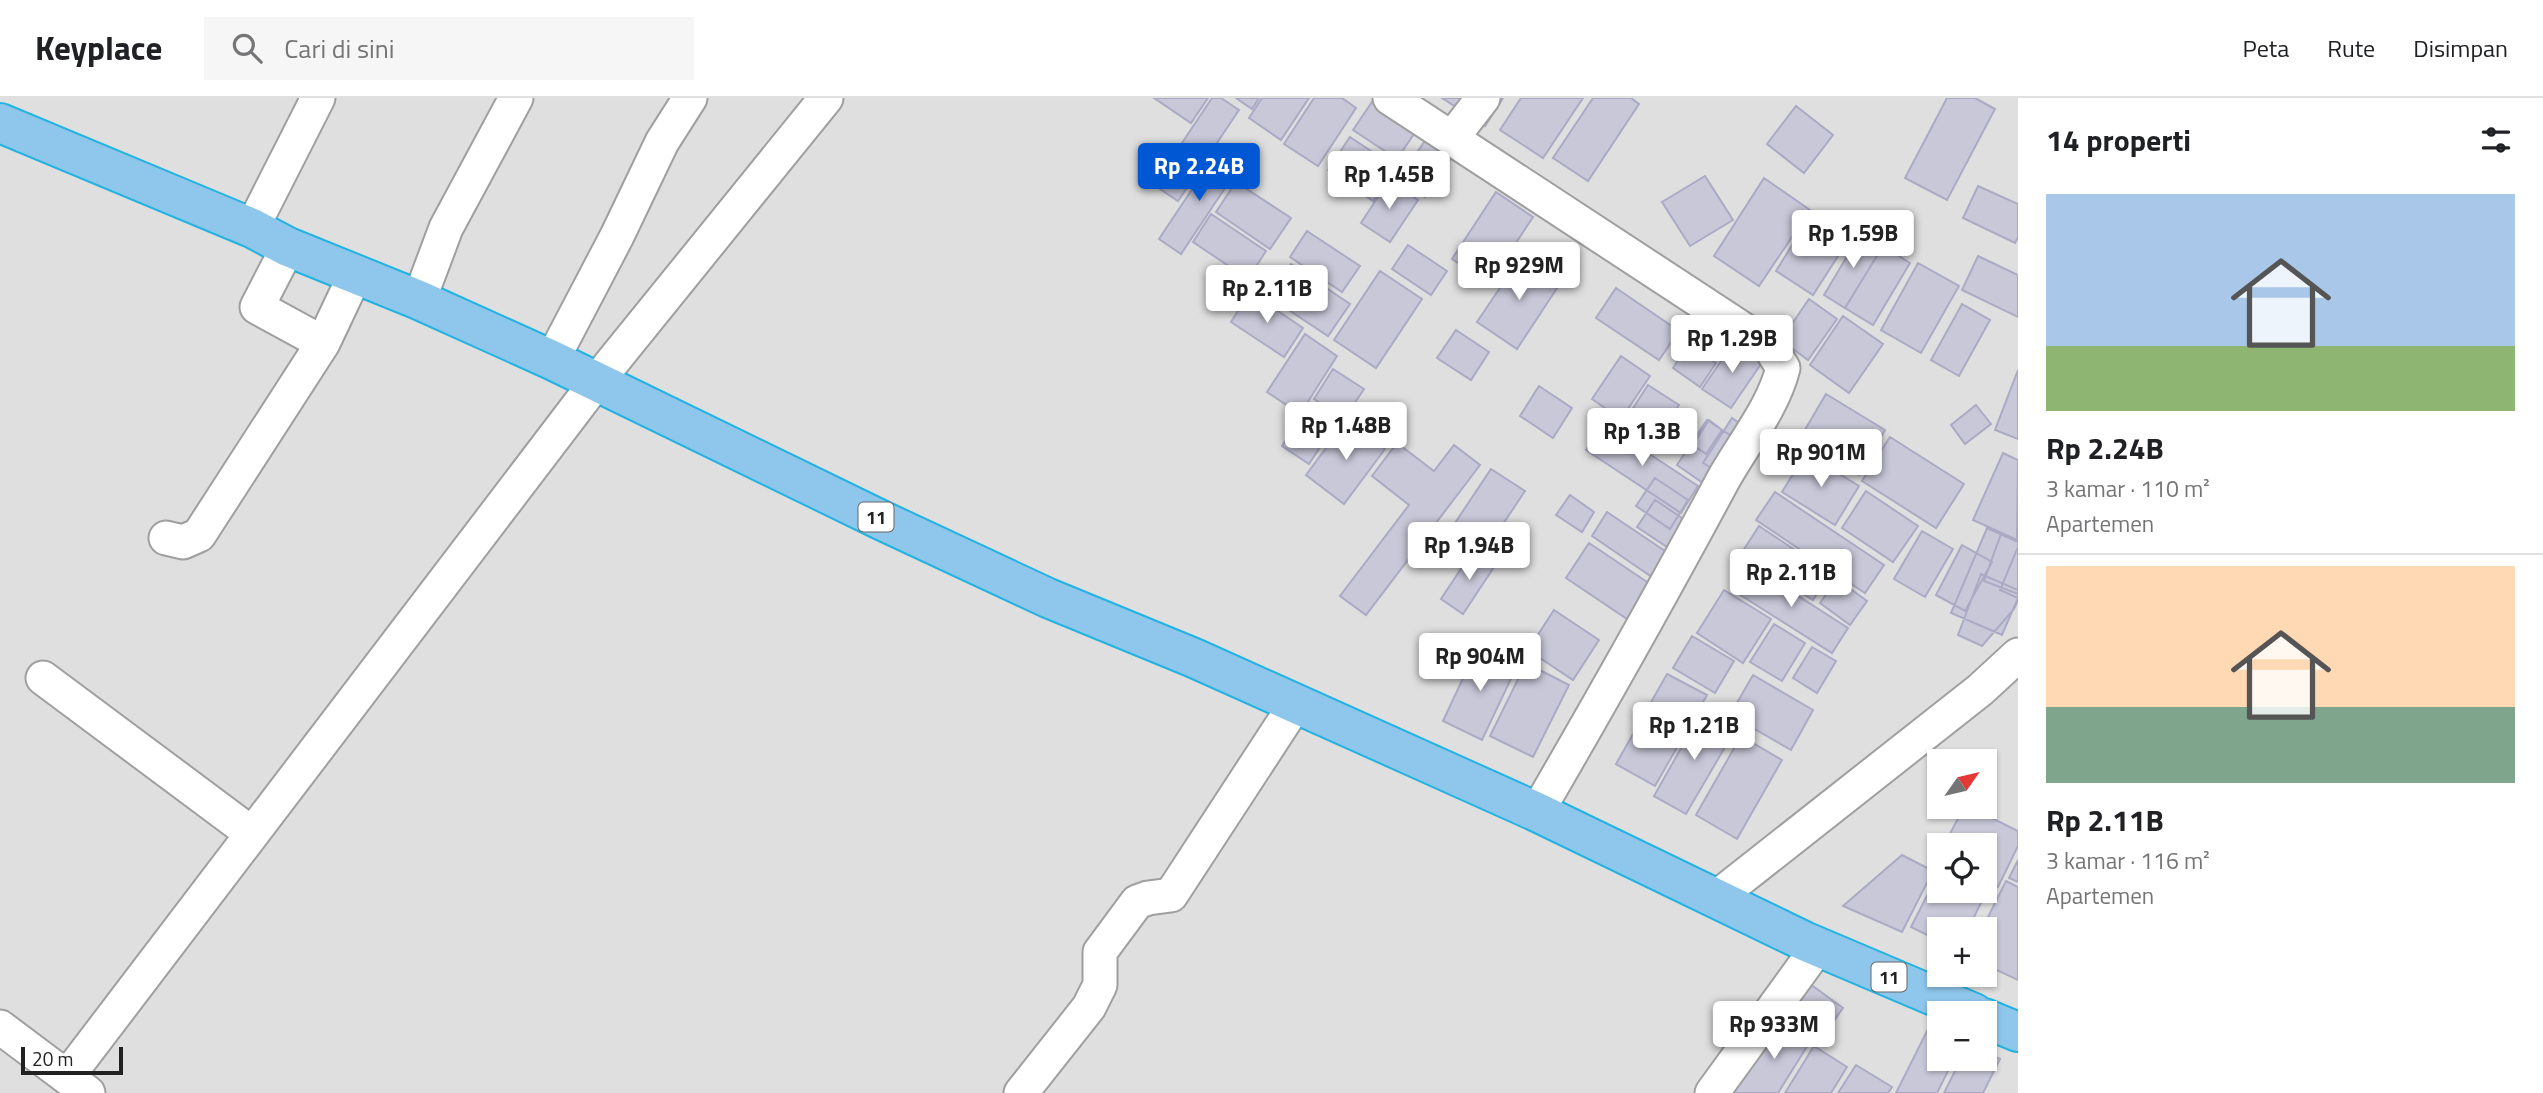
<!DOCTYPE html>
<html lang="id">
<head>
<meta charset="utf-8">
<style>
  body { margin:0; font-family:"Titillium Web",sans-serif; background:#f6f6f6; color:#202124; height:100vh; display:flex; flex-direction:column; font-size:26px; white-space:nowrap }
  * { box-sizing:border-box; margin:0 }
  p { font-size:23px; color:#757577 }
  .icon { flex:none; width:38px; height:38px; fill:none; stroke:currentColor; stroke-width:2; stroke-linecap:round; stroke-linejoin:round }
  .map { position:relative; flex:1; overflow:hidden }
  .drawer { display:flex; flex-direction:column; background:#fff; width:525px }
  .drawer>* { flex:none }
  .needle { width:46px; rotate:56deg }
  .tools { position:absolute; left:1927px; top:651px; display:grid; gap:14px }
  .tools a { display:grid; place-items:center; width:70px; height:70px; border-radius:0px; background:#fff; box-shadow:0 2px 5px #0004; font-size:35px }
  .scale { position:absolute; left:21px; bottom:18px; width:102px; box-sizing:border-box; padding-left:7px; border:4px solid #222; border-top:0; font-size:19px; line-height:24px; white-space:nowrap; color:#222; -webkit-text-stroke:5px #fff; paint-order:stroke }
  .price { position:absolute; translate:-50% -60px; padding:0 16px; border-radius:7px; background:#fff; color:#222; font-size:23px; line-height:46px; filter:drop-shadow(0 2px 4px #0008) }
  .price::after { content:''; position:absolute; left:50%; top:42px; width:21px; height:16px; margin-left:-10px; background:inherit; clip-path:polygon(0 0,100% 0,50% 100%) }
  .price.active { background:#0057d4; color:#fff }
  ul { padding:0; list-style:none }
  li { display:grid; align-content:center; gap:14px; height:371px; padding:0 28px }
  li+li { border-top:2px solid #e0e0e0 }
  li span { display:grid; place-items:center; height:217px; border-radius:0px; color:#555 }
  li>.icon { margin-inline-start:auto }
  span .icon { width:126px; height:126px; fill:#fffc; stroke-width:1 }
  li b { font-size:30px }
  h2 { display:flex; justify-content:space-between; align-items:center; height:84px; padding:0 28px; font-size:30px }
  header { display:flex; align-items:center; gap:42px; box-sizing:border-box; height:98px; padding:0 35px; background:#fff; border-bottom:2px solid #e0e0e0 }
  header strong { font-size:33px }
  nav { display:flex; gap:38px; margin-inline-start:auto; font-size:24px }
  .search { width:490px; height:63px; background:#f6f6f6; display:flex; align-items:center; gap:18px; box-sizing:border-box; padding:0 24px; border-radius:0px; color:#757577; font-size:26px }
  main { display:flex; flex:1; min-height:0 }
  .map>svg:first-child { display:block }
  .residential { fill:#dfdfe0; fill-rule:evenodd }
  .building { fill:#c9c8d9; stroke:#abaac5; stroke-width:2 }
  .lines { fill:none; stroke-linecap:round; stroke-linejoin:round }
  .minor-casing { stroke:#9f9f9f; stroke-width:37 }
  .highway-casing { stroke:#24b3e1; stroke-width:42 }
  .minor { stroke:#fff; stroke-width:33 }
  .highway { stroke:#8fc6eb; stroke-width:38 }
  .labels { text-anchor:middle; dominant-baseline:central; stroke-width:5; stroke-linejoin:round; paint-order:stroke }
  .shield { fill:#fff; stroke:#646464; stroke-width:2 }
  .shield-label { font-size:18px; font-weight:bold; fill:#222 }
</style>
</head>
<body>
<header>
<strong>Keyplace</strong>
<div class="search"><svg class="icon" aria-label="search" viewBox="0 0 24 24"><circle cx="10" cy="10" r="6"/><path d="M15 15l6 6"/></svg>Cari di sini</div>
<nav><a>Peta</a><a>Rute</a><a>Disimpan</a></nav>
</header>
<main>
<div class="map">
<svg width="2018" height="995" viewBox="0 0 2018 995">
  <rect width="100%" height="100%" fill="#ebe9f2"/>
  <!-- residential -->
  <path class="residential" d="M 0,0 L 2018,0 L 2018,995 L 0,995 ZM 1939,663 L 1984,663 L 1984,709 L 1939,709 ZM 1939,747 L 1984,747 L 1984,793 L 1939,793 ZM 1939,831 L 1984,831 L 1984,877 L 1939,877 ZM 1939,915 L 1984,915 L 1984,961 L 1939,961 Z"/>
  <!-- building -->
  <path class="building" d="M 1154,0 L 1208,0 L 1191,25 Z
    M 1212,0 L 1221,0 L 1239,12 L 1178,103 L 1154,87 Z
    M 1236,0 L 1259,0 L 1252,11 Z
    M 1262,0 L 1309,0 L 1281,42 L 1249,20 Z
    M 1314,0 L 1342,0 L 1356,10 L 1318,68 L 1284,46 Z
    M 1442,0 L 1503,0 L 1485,28 Z
    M 1521,0 L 1583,0 L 1543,60 L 1500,32 Z
    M 1593,0 L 1631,0 L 1639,6 L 1588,83 L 1553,60 Z
    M 1947,0 L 1975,0 L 1995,11 L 1947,102 L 1905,80 Z
    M 1374,1 L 1418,30 L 1397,61 L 1353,32 Z
    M 1796,8 L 1833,37 L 1804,75 L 1767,46 Z
    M 1428,38 L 1454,56 L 1425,99 L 1399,82 Z
    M 1350,39 L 1395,69 L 1373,103 L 1328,72 Z
    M 1217,54 L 1239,69 L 1181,156 L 1159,141 Z
    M 1705,78 L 1733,122 L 1690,148 L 1662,104 Z
    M 1764,80 L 1810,112 L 1759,188 L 1714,158 Z
    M 1389,82 L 1418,102 L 1390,144 L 1361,125 Z
    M 1236,84 L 1291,120 L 1270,151 L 1216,114 Z
    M 1978,88 L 2018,106 L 2018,139 L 2015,145 L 1963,120 Z
    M 1496,94 L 1533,119 L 1489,186 L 1452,161 Z
    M 1211,116 L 1266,153 L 1248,181 L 1193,144 Z
    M 1811,117 L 1849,141 L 1813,197 L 1776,173 Z
    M 1307,133 L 1360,168 L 1342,194 L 1290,159 Z
    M 1861,135 L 1883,148 L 1845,210 L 1824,197 Z
    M 1408,147 L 1447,173 L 1431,197 L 1392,171 Z
    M 1883,148 L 1910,165 L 1873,227 L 1845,210 Z
    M 1522,157 L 1561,184 L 1517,251 L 1477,224 Z
    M 1978,158 L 2018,177 L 2018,219 L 1962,192 Z
    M 1918,165 L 1959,188 L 1921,255 L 1881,232 Z
    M 1291,166 L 1350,206 L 1328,238 L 1269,199 Z
    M 1380,173 L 1422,201 L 1376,270 L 1334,242 Z
    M 1616,190 L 1679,233 L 1659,262 L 1596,220 Z
    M 1250,194 L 1303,230 L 1284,259 L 1231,224 Z
    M 1809,201 L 1837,221 L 1808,262 L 1781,242 Z
    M 1962,206 L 1990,222 L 1959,278 L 1931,262 Z
    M 1843,218 L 1883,246 L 1849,295 L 1810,267 Z
    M 1456,232 L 1489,254 L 1471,282 L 1437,260 Z
    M 1305,236 L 1337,258 L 1300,316 L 1267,294 Z
    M 1734,244 L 1763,263 L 1731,310 L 1702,291 Z
    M 1688,247 L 1716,265 L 1700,289 L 1673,270 Z
    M 1621,258 L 1650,278 L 1621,321 L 1592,301 Z
    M 1333,271 L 1364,291 L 1344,321 L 1314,301 Z
    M 2018,272 L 2018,341 L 1995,332 Z
    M 1648,287 L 1679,307 L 1660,336 L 1630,315 Z
    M 1539,288 L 1572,310 L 1553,340 L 1520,318 Z
    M 1826,296 L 1885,332 L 1859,377 L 1799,342 Z
    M 1311,305 L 1337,323 L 1309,366 L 1282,348 Z
    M 1976,307 L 1991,326 L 1965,346 L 1951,327 Z
    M 1732,320 L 1742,327 L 1713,371 L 1703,365 Z
    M 1347,322 L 1385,351 L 1344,406 L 1306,377 Z
    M 1707,322 L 1736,341 L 1706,387 L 1677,367 Z
    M 1709,322 L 1722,332 L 1706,356 L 1693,347 Z
    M 1604,326 L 1698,388 L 1681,415 L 1586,352 Z
    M 1890,339 L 1964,386 L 1936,430 L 1862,383 Z
    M 1397,345 L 1434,373 L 1454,347 L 1480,367 L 1366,517 L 1340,498 L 1409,407 L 1372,378 Z
    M 1806,355 L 1859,388 L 1835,427 L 1782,394 Z
    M 2003,355 L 2018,362 L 2017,442 L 1973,422 Z
    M 1491,371 L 1525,393 L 1487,450 L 1453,428 Z
    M 1655,380 L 1688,402 L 1670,431 L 1636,408 Z
    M 1866,393 L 1918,428 L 1893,464 L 1842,430 Z
    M 1775,394 L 1884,467 L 1865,495 L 1756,422 Z
    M 1570,397 L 1594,414 L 1582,434 L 1556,417 Z
    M 1655,402 L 1685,422 L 1667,449 L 1637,429 Z
    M 1607,414 L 1668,455 L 1652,479 L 1592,438 Z
    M 1759,428 L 1792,450 L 1775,478 L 1741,456 Z
    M 1987,430 L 2018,444 L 2018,449 L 2000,492 L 2018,500 L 2002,537 L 1951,515 Z
    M 1922,433 L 1953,451 L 1925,499 L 1894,481 Z
    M 2001,436 L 2018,442 L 2018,496 L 1984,483 Z
    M 1589,445 L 1659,492 L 1636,527 L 1566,480 Z
    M 1962,447 L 1992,464 L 1965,513 L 1936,497 Z
    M 1792,450 L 1831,474 L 1813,502 L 1775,478 Z
    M 1474,451 L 1496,466 L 1463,516 L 1441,501 Z
    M 1750,467 L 1848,530 L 1832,555 L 1734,493 Z
    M 1981,476 L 2018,492 L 2018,502 L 2014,511 L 1982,548 L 1958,537 Z
    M 1837,481 L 1867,503 L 1850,527 L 1820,505 Z
    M 1724,492 L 1771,521 L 1743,565 L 1697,535 Z
    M 1554,512 L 1599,542 L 1573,582 L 1528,552 Z
    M 1774,526 L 1805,545 L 1782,583 L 1750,564 Z
    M 1692,538 L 1734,563 L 1715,595 L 1673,570 Z
    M 1478,548 L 1518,566 L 1482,642 L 1443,623 Z
    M 1812,549 L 1836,563 L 1817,595 L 1793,580 Z
    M 1526,565 L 1569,587 L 1533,659 L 1490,638 Z
    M 1667,576 L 1707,597 L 1655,688 L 1616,666 Z
    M 1753,577 L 1813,612 L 1791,652 L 1730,617 Z
    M 1702,613 L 1735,632 L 1686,716 L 1654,698 Z
    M 1741,638 L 1782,662 L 1737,741 L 1696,717 Z
    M 1964,709 L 1970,709 L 2018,733 L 2018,748 L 1998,789 L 1984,783 L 1984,747 L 1944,747 Z
    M 1902,757 L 1933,773 L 1902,834 L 1843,808 Z
    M 2018,762 L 2018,784 L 2009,780 Z
    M 1939,774 L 1939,793 L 1984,793 L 1984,789 L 1988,791 L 1968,831 L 1939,831 L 1939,843 L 1911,829 Z
    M 2006,783 L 2018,789 L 2018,882 L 1984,866 L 1984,831 L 1982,831 Z
    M 1806,883 L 1843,910 L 1823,938 L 1786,911 Z
    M 1777,922 L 1811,942 L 1778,995 L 1733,995 Z
    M 1928,931 L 1939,937 L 1939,961 L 1954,961 L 1937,995 L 1896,995 Z
    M 1814,948 L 1847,969 L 1831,995 L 1785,995 Z
    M 1984,953 L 2000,961 L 1983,995 L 1944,995 L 1961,961 L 1984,961 Z
    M 1856,967 L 1892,989 L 1888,995 L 1838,995 Z"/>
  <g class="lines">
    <defs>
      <path id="minor" d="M 1390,0 L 1770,249 L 1783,270 C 1773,310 1743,346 1723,382 C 1663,494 1601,604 1537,714
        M 1452,40 L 1483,0
        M 252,130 L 318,0
        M 419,202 L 446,130 L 516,0
        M 323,245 L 356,175
        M 552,262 L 617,138 L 662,44 L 690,0
        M 166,440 L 183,444 L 199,437 L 323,245 L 257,209 L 288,149
        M 43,580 L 251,735
        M 1716,800 L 1980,592 L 2018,557
        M 0,929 L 88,995
        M 67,979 L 597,283 L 826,0
        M 1021,995 L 1089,909 L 1100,887 L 1100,854 L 1137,804 L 1148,800 L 1171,797 L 1295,607
        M 1712,995 L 1818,849"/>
      <path id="highway" d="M 0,25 L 252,130 L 288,149 L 419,202 L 552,262 L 883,423 L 1048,500 L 1194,560 L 1537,714 L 1804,843 L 1974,915
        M 1984,920 L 2018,934"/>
    </defs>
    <!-- minor casing -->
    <use href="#minor" class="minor-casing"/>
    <!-- highway casing -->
    <use href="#highway" class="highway-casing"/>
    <!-- minor -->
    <use href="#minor" class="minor"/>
    <!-- highway -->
    <use href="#highway" class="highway"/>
  </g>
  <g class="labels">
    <!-- shield labels -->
    <g class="shield">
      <rect x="858.5" y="404.5" width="35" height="29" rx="5"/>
      <rect x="1871.5" y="864.5" width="35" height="29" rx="5"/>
    </g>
    <g class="shield-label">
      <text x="876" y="419">11</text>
      <text x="1889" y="879">11</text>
    </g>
  </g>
</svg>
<div class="tools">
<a><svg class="needle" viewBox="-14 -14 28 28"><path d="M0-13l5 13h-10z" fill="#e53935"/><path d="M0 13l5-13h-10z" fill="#757577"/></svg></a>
<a><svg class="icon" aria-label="locate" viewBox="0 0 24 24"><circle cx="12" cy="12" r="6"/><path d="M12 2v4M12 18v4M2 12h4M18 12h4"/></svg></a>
<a>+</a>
<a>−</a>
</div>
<div class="scale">20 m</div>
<b class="price active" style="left:1199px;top:105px">Rp 2.24B</b>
<b class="price" style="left:1389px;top:113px">Rp 1.45B</b>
<b class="price" style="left:1853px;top:172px">Rp 1.59B</b>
<b class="price" style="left:1519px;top:204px">Rp 929M</b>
<b class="price" style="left:1267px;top:227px">Rp 2.11B</b>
<b class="price" style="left:1732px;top:277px">Rp 1.29B</b>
<b class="price" style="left:1346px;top:364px">Rp 1.48B</b>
<b class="price" style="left:1642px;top:370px">Rp 1.3B</b>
<b class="price" style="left:1821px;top:391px">Rp 901M</b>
<b class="price" style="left:1469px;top:484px">Rp 1.94B</b>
<b class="price" style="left:1791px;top:511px">Rp 2.11B</b>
<b class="price" style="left:1480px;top:595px">Rp 904M</b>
<b class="price" style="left:1694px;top:664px">Rp 1.21B</b>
<b class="price" style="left:1774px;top:963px">Rp 933M</b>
</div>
<section class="drawer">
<h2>14 properti<svg class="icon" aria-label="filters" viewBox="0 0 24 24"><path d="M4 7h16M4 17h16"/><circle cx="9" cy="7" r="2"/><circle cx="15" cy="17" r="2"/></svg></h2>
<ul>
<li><span style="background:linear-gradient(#a9c7e8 70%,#8fb573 0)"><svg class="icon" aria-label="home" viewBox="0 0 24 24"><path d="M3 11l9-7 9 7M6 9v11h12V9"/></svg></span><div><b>Rp 2.24B</b><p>3 kamar · 110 m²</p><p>Apartemen</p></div></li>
<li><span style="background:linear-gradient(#ffd9b3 65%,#7fa58c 0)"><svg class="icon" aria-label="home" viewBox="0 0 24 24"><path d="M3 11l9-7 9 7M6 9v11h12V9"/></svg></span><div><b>Rp 2.11B</b><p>3 kamar · 116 m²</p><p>Apartemen</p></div></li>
</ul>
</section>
</main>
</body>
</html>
